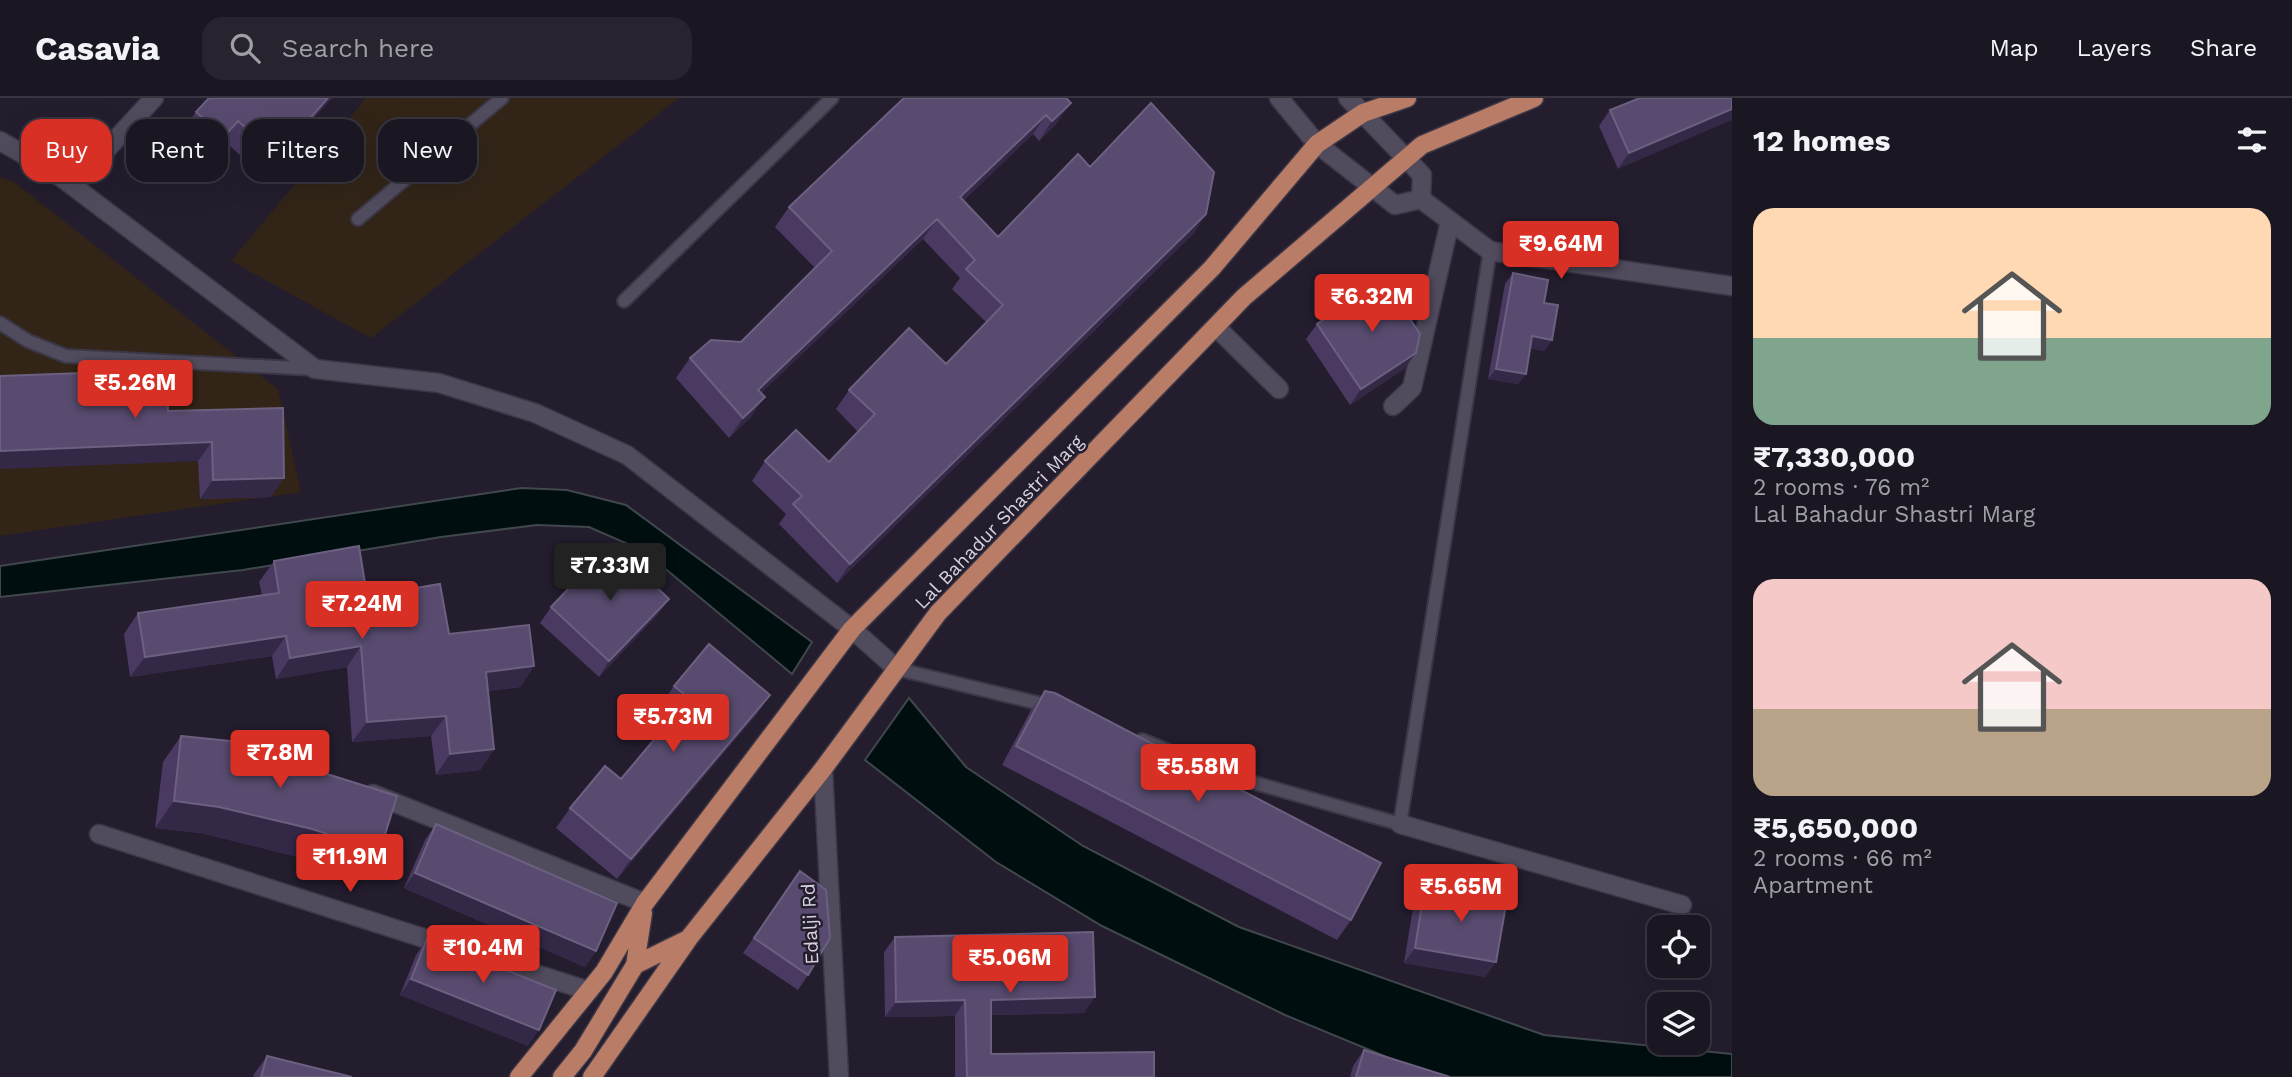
<!DOCTYPE html>
<html lang="en">
<head>
<meta charset="utf-8">
<style>
  body { margin:0; font-family:"Work Sans",sans-serif; background:#27232f; color:#f1f3f6; height:100vh; display:flex; flex-direction:column; font-size:26px; white-space:nowrap }
  * { box-sizing:border-box; margin:0 }
  p { font-size:23px; color:#9f9fa5 }
  .icon { flex:none; width:38px; height:38px; fill:none; stroke:currentColor; stroke-width:2; stroke-linecap:round; stroke-linejoin:round }
  .map { position:relative; flex:1; overflow:hidden }
  .sheet { display:flex; flex-direction:column; background:#1a1622; width:560px }
  .sheet>* { flex:none }
  .banner { position:absolute; left:21px; top:21px; width:665px; height:63px; display:flex; gap:14px }
  .fabs { position:absolute; left:1647px; top:817px; display:grid; gap:14px }
  .fabs a { display:grid; place-items:center; width:63px; height:63px; border-radius:14px; background:#1a1622; box-shadow:0 7px 28px #0002,0 0 0 2px #383540; font-size:35px }
  .price { position:absolute; translate:-50% -60px; padding:0 16px; border-radius:7px; background:#d93025; color:#fff; font-size:23px; line-height:46px; filter:drop-shadow(0 2px 4px #0008) }
  .price::after { content:''; position:absolute; left:50%; top:42px; width:21px; height:16px; margin-left:-10px; background:inherit; clip-path:polygon(0 0,100% 0,50% 100%) }
  .price.on { background:#222; color:#fff }
  ul { padding:0; list-style:none }
  li { display:grid; align-content:center; gap:14px; height:371px; padding:0 21px }
  li span { display:grid; place-items:center; height:217px; border-radius:21px; color:#555 }
  li>.icon { margin-inline-start:auto }
  span .icon { width:126px; height:126px; fill:#fffc; stroke-width:1 }
  li b { font-size:30px }
  h2 { display:flex; justify-content:space-between; align-items:center; height:84px; padding:0 21px; font-size:30px }
  .pill { padding:0 24px; border-radius:21px; background:#1a1622; box-shadow:0 7px 28px #0002,0 0 0 2px #383540; font-size:24px; line-height:63px }
  .pill.on { background:#d93025; color:#fff }
  header { display:flex; align-items:center; gap:42px; box-sizing:border-box; height:98px; padding:0 35px; background:#1a1622; border-bottom:2px solid #383540 }
  header strong { font-size:33px }
  nav { display:flex; gap:38px; margin-inline-start:auto; font-size:24px }
  .search { width:490px; height:63px; background:#27232f; display:flex; align-items:center; gap:18px; box-sizing:border-box; padding:0 24px; border-radius:21px; color:#9f9fa5; font-size:26px }
  main { display:flex; flex:1; min-height:0 }
  .map>svg:first-child { display:block }
  .industrial { fill:#322518 }
  .water { fill:#000e0f; stroke:#40484d; stroke-width:2 }
  .lines { fill:none; stroke-linecap:round; stroke-linejoin:round }
  .service-casing { stroke:#3c3746; stroke-width:16 }
  .minor-casing { stroke:#3c3746; stroke-width:21 }
  .tertiary-casing { stroke:#3c3746; stroke-width:21 }
  .secondary-casing { stroke:#3c3746; stroke-width:21 }
  .primary-casing { stroke:#3c3746; stroke-width:21 }
  .service { stroke:#514b5e; stroke-width:12 }
  .minor { stroke:#514b5e; stroke-width:18 }
  .tertiary { stroke:#514b5e; stroke-width:18 }
  .secondary { stroke:#514b5e; stroke-width:18 }
  .primary { stroke:#b97c66; stroke-width:18 }
  .wall { fill:#4a3a61 }
  .shaded-wall { fill:#342847 }
  .building { fill:#584b6f; stroke:#6c6080; stroke-width:2 }
  .labels { text-anchor:middle; dominant-baseline:central; stroke-width:5; stroke-linejoin:round; paint-order:stroke }
  .street-label { font-size:19px; fill:#d5d1dd; stroke:#231d2e }
</style>
</head>
<body>
<header>
<strong>Casavia</strong>
<div class="search"><svg class="icon" aria-label="search" viewBox="0 0 24 24"><circle cx="10" cy="10" r="6"/><path d="M15 15l6 6"/></svg>Search here</div>
<nav><a>Map</a><a>Layers</a><a>Share</a></nav>
</header>
<main>
<div class="map">
<svg width="1732" height="979" viewBox="0 0 1732 979">
  <rect width="100%" height="100%" fill="#231d2e"/>
  <!-- industrial -->
  <path class="industrial" d="M 366,0 L 679,0 L 371,240 L 231,163 Z
    M 0,79 L 14,84 L 278,291 L 301,394 L 0,438 Z"/>
  <!-- water -->
  <path class="water" d="M 521,390 L 567,392 L 626,407 L 812,544 L 792,576 L 644,453 L 589,429 L 537,427 L 441,439 L 243,472 L 0,499 L 0,468 Z
    M 909,600 L 966,669 L 1083,748 L 1239,829 L 1544,937 L 1732,956 L 1732,979 L 1435,979 L 1285,917 L 1102,828 L 996,764 L 865,662 Z"/>
  <g class="lines">
    <defs>
      <path id="service" d="M 358,121 L 502,0
        M 624,203 L 832,0
        M 0,225 L 28,243 L 66,258 L 315,271
        M 897,571 L 1050,608
        M 1142,642 L 1230,678 L 1400,726 L 1490,153"/>
      <path id="minor" d="M 73,88 L 154,0
        M 1216,229 L 1279,291
        M 1393,308 L 1412,290 L 1450,123
        M 823,671 L 839,979
        M 373,696 L 645,805
        M 1400,726 L 1682,807
        M 99,736 L 589,893"/>
      <path id="tertiary" d="M 0,43 L 53,73 L 315,271 L 439,285 L 535,315 L 627,357 L 852,531 L 897,571"/>
      <path id="secondary" d="M 1279,0 L 1317,46 L 1395,107 L 1421,101
        M 1348,0 L 1422,77 L 1421,101
        M 1421,101 L 1490,153 L 1732,188"/>
      <path id="primary" d="M 635,867 L 688,841
        M 519,979 L 604,874 L 645,805 L 852,531 L 1212,170 L 1317,46 L 1363,15 L 1407,0
        M 562,979 L 583,953 L 635,867 L 643,815
        M 592,979 L 689,840 L 823,671 L 938,515 L 1244,199 L 1422,47 L 1534,0"/>
    </defs>
    <!-- service casing -->
    <use href="#service" class="service-casing"/>
    <!-- minor casing -->
    <use href="#minor" class="minor-casing"/>
    <!-- tertiary casing -->
    <use href="#tertiary" class="tertiary-casing"/>
    <!-- secondary casing -->
    <use href="#secondary" class="secondary-casing"/>
    <!-- primary casing -->
    <use href="#primary" class="primary-casing"/>
    <!-- service -->
    <use href="#service" class="service"/>
    <!-- minor -->
    <use href="#minor" class="minor"/>
    <!-- tertiary -->
    <use href="#tertiary" class="tertiary"/>
    <!-- secondary -->
    <use href="#secondary" class="secondary"/>
    <!-- primary -->
    <use href="#primary" class="primary"/>
  </g>
  <!-- wall -->
  <path class="wall" d="M 332,0 L 263,77 L 224,43 L 210,59 L 182,34 L 196,14 Z
    M 1732,0 L 1618,71 L 1599,28 L 1610,12 Z
    M 1070,4 L 1057,25 L 1039,43 L 1033,36 L 963,103 L 998,139 L 1090,69 L 1206,116 L 1193,136 L 837,485 L 779,426 L 786,416 L 752,383 L 765,363 L 829,364 L 858,334 L 836,311 L 849,292 L 946,266 L 986,224 L 952,191 L 960,180 L 923,141 L 761,295 L 751,319 L 729,340 L 676,280 L 690,260 L 741,244 L 815,170 L 775,129 L 789,109 Z
    M 1513,175 L 1544,205 L 1552,242 L 1544,253 L 1530,250 L 1526,276 L 1518,286 L 1488,281 L 1505,186 Z
    M 1317,226 L 1405,270 L 1350,307 L 1306,241 Z
    M 283,310 L 271,399 L 200,401 L 198,363 L 168,313 Z
    M 274,463 L 367,498 L 449,536 L 534,568 L 520,589 L 488,593 L 494,651 L 480,672 L 436,677 L 431,638 L 352,644 L 347,569 L 276,581 L 272,558 L 130,579 L 124,536 L 138,515 L 262,497 L 259,484 Z
    M 669,501 L 658,516 L 599,579 L 540,525 L 551,509 Z
    M 674,588 L 770,597 L 756,617 L 617,781 L 556,730 L 570,710 L 621,681 L 674,619 L 660,608 Z
    M 1045,593 L 1351,822 L 1337,842 L 1002,667 L 1031,612 Z
    M 181,638 L 327,676 L 380,753 L 362,779 L 294,758 L 201,735 L 155,730 L 163,664 Z
    M 436,726 L 596,853 L 585,869 L 404,790 L 425,742 Z
    M 800,773 L 808,877 L 798,892 L 743,855 Z
    M 1425,788 L 1496,864 L 1485,879 L 1404,865 L 1414,803 Z
    M 895,839 L 1084,915 L 991,917 L 991,956 L 1154,979 L 955,979 L 955,918 L 885,919 L 884,854 Z
    M 427,841 L 528,948 L 400,897 L 416,857 Z
    M 1364,952 L 1450,979 L 1350,979 L 1353,968 Z
    M 267,958 L 352,979 L 253,979 L 254,976 Z"/>
  <!-- shaded-wall -->
  <path class="shaded-wall" d="M 328,0 L 332,0 L 263,77 L 277,58 Z
    M 1071,5 L 1057,25 L 1039,43 L 1052,23 Z
    M 1732,11 L 1732,22 L 1618,71 L 1629,55 Z
    M 1046,17 L 1033,36 L 946,119 L 960,99 Z
    M 238,23 L 224,43 L 210,59 L 224,39 Z
    M 1206,116 L 1193,136 L 837,485 L 850,466 Z
    M 937,121 L 923,141 L 744,311 L 758,292 Z
    M 1532,238 L 1552,242 L 1544,253 L 1525,249 Z
    M 1416,255 L 1405,270 L 1350,307 L 1361,291 Z
    M 1496,271 L 1526,276 L 1518,286 L 1488,281 Z
    M 765,299 L 751,319 L 729,340 L 743,320 Z
    M 212,344 L 198,363 L 0,371 L 0,353 Z
    M 284,380 L 271,399 L 200,401 L 213,382 Z
    M 669,501 L 658,516 L 599,579 L 609,563 Z
    M 286,538 L 272,558 L 130,579 L 145,559 Z
    M 361,548 L 347,569 L 276,581 L 290,560 Z
    M 534,568 L 520,589 L 471,595 L 486,574 Z
    M 770,597 L 756,617 L 617,781 L 631,761 Z
    M 446,618 L 431,638 L 352,644 L 367,624 Z
    M 494,651 L 480,672 L 436,677 L 450,656 Z
    M 174,703 L 219,709 L 312,731 L 380,753 L 362,779 L 294,758 L 201,735 L 155,730 Z
    M 415,775 L 596,853 L 585,869 L 404,790 Z
    M 1415,850 L 1496,864 L 1485,879 L 1404,865 Z
    M 411,881 L 539,932 L 528,948 L 400,897 Z
    M 1095,899 L 1084,915 L 980,917 L 991,902 Z
    M 965,902 L 955,918 L 885,919 L 896,904 Z"/>
  <!-- building -->
  <path class="building" d="M 209,0 L 328,0 L 277,58 L 238,23 L 224,39 L 196,14 Z
    M 904,0 L 1066,0 L 1071,5 L 1052,23 L 1046,17 L 960,99 L 998,139 L 1078,56 L 1090,69 L 1151,5 L 1214,74 L 1206,116 L 850,466 L 793,406 L 802,398 L 765,363 L 796,332 L 829,364 L 875,316 L 849,292 L 909,230 L 946,266 L 1003,207 L 966,171 L 975,162 L 937,121 L 758,292 L 765,299 L 743,320 L 690,260 L 711,242 L 741,244 L 832,153 L 789,109 Z
    M 1640,0 L 1732,0 L 1732,11 L 1629,55 L 1610,12 Z
    M 1513,175 L 1548,182 L 1544,205 L 1558,207 L 1552,242 L 1532,238 L 1526,276 L 1496,271 Z
    M 1384,182 L 1420,236 L 1416,255 L 1361,291 L 1317,226 Z
    M 166,272 L 168,313 L 283,310 L 284,380 L 213,382 L 212,344 L 0,353 L 0,278 Z
    M 611,446 L 669,501 L 609,563 L 551,509 Z
    M 359,448 L 367,498 L 440,486 L 449,536 L 529,527 L 534,568 L 486,574 L 494,651 L 450,656 L 446,618 L 367,624 L 361,548 L 290,560 L 286,538 L 145,559 L 138,515 L 279,495 L 274,463 Z
    M 709,546 L 770,597 L 631,761 L 570,710 L 605,668 L 621,681 L 689,600 L 674,588 Z
    M 1045,593 L 1055,595 L 1381,765 L 1351,822 L 1016,648 Z
    M 181,638 L 240,644 L 290,658 L 289,662 L 328,673 L 327,676 L 397,698 L 380,753 L 312,731 L 219,709 L 174,703 Z
    M 436,726 L 617,805 L 596,853 L 415,775 Z
    M 800,773 L 826,792 L 830,840 L 808,877 L 754,840 Z
    M 1425,788 L 1507,801 L 1496,864 L 1415,850 Z
    M 1093,834 L 1095,899 L 991,902 L 991,956 L 1154,954 L 1154,979 L 967,979 L 965,902 L 896,904 L 895,839 Z
    M 427,841 L 556,892 L 539,932 L 411,881 Z
    M 1364,952 L 1450,979 L 1356,979 Z
    M 267,958 L 352,979 L 261,979 Z"/>
  <g class="labels">
    <!-- street labels -->
    <g class="street-label">
      <text transform="translate(999 424) rotate(-46)">Lal Bahadur Shastri Marg</text>
      <text transform="translate(810 826) rotate(-93)">Edalji Rd</text>
    </g>
  </g>
</svg>
<div class="fabs">
<a><svg class="icon" aria-label="locate" viewBox="0 0 24 24"><circle cx="12" cy="12" r="6"/><path d="M12 2v4M12 18v4M2 12h4M18 12h4"/></svg></a>
<a><svg class="icon" aria-label="layers" viewBox="0 0 24 24"><path d="M12 4l9 5-9 5-9-5zM3 14l9 5 9-5"/></svg></a>
</div>
<b class="price" style="left:1561px;top:183px">₹9.64M</b>
<b class="price" style="left:1372px;top:236px">₹6.32M</b>
<b class="price" style="left:135px;top:322px">₹5.26M</b>
<b class="price on" style="left:610px;top:505px">₹7.33M</b>
<b class="price" style="left:362px;top:543px">₹7.24M</b>
<b class="price" style="left:673px;top:656px">₹5.73M</b>
<b class="price" style="left:280px;top:692px">₹7.8M</b>
<b class="price" style="left:1198px;top:706px">₹5.58M</b>
<b class="price" style="left:350px;top:796px">₹11.9M</b>
<b class="price" style="left:1461px;top:826px">₹5.65M</b>
<b class="price" style="left:483px;top:887px">₹10.4M</b>
<b class="price" style="left:1010px;top:897px">₹5.06M</b>
<div class="banner">
<a class="pill on">Buy</a>
<a class="pill">Rent</a>
<a class="pill">Filters</a>
<a class="pill">New</a>
</div>
</div>
<section class="sheet">
<h2>12 homes<svg class="icon" aria-label="filters" viewBox="0 0 24 24"><path d="M4 7h16M4 17h16"/><circle cx="9" cy="7" r="2"/><circle cx="15" cy="17" r="2"/></svg></h2>
<ul>
<li><span style="background:linear-gradient(#ffd9b3 60%,#7fa58c 0)"><svg class="icon" aria-label="home" viewBox="0 0 24 24"><path d="M3 11l9-7 9 7M6 9v11h12V9"/></svg></span><div><b>₹7,330,000</b><p>2 rooms · 76 m²</p><p>Lal Bahadur Shastri Marg</p></div></li>
<li><span style="background:linear-gradient(#f6c9c9 60%,#b9a48a 0)"><svg class="icon" aria-label="home" viewBox="0 0 24 24"><path d="M3 11l9-7 9 7M6 9v11h12V9"/></svg></span><div><b>₹5,650,000</b><p>2 rooms · 66 m²</p><p>Apartment</p></div></li>
</ul>
</section>
</main>
</body>
</html>
